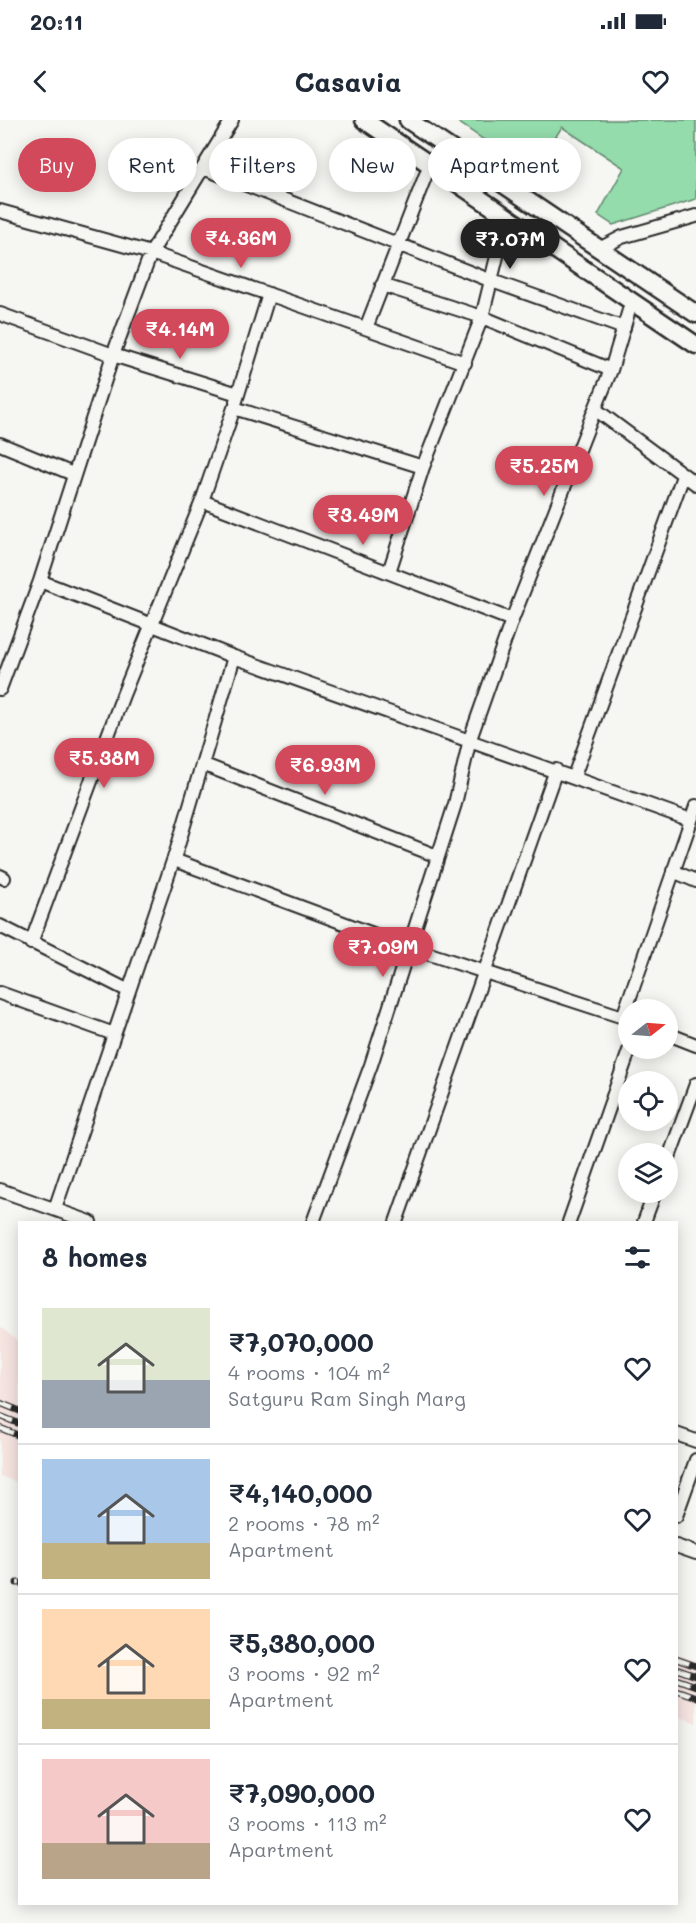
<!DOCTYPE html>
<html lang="en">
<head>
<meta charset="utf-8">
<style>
  body { margin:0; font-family:Mali,sans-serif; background:#f6f6f7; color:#1f2937; height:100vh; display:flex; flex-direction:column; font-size:22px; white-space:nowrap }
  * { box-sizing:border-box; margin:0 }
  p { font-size:20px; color:#747a83 }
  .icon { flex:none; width:33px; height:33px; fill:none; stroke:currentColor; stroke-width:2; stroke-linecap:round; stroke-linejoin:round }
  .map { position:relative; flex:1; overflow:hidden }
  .panel { position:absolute; left:18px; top:1101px; width:660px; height:684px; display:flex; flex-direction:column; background:#fff; border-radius:0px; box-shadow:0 3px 15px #0003 }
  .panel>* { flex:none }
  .hud { position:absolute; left:18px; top:18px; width:660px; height:54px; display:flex; gap:12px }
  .needle { width:39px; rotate:73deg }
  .controls { position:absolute; left:618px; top:879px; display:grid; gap:12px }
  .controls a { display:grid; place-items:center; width:60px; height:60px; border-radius:50%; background:#fff; box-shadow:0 3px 15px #0003; font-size:30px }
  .price { position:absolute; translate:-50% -51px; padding:0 14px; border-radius:21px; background:#d1495b; color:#fff; font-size:20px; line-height:39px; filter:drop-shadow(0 2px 3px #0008) }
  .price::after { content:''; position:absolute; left:50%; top:36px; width:18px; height:14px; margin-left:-9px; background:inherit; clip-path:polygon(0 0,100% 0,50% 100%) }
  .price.active { background:#222; color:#fff }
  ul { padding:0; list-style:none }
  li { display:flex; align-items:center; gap:18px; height:150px; padding:0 24px }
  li+li { border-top:2px solid #e0e1e3 }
  li span { display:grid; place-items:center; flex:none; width:168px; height:120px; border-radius:0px; color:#555 }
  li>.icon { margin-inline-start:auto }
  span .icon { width:72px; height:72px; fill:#fffc; stroke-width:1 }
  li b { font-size:26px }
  h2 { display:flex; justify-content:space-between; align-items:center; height:72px; padding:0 24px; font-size:26px }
  .tag { padding:0 21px; border-radius:27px; background:#fff; box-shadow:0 3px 15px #0003; font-size:21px; line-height:54px }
  .tag.active { background:#d1495b; color:#fff }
  .status { display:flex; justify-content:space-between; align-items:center; height:42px; padding:0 30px; background:#fff; direction:ltr }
  .status svg { height:16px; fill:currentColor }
  header { display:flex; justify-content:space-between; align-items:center; height:78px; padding:0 24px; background:#fff; font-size:27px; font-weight:800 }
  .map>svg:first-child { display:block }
  .built { fill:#f6e4e1 }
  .green { fill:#94dcac; stroke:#60846c; stroke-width:1.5 }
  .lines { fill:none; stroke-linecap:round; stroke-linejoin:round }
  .street-casing { stroke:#2b2b2b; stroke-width:16 }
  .secondary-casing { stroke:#2b2b2b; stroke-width:21 }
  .street { stroke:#f6f6f2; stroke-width:12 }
  .secondary { stroke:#f6f6f2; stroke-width:16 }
  .rail-casing { stroke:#2b2b2b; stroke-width:7 }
  .rail { stroke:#f6f6f2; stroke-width:4.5; stroke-dasharray:14; stroke-linecap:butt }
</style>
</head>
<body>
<div class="status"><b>20:11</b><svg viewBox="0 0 49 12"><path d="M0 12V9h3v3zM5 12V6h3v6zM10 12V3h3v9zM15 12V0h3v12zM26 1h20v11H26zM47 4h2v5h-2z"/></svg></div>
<header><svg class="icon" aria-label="back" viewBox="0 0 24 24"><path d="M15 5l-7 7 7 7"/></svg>Casavia<svg class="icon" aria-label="heart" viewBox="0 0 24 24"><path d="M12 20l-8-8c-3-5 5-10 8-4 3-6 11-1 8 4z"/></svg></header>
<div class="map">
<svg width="696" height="1803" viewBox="0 0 696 1803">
  <rect width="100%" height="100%" fill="#f6f6f2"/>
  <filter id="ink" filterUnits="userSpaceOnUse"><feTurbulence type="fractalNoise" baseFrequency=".0167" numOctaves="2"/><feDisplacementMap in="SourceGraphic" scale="12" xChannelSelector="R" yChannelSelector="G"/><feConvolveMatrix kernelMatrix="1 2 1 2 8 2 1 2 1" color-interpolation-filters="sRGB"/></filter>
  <g filter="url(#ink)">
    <!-- built -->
    <path class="built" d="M 0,1207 L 19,1222 L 19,1363 L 0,1356 Z
      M 676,1534 L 696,1541 L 696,1603 L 677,1596 Z"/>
    <!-- green -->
    <path class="green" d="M 455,0 L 696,0 L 696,79 L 613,105 L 598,95 L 624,48 L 562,7 L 532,53 Z"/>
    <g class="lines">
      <defs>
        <path id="street" d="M 232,0 L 151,133 L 113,235 L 40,461 L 234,537
          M 203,48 L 492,161 L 624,208
          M 0,91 L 151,133 L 465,243
          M 599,129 L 622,117 L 696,96
          M 382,165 L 482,197 L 507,96
          M 0,194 L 113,235 L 238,274
          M 366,208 L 430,44
          M 236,281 L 269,174
          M 595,289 L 611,250 L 632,180
          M 0,324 L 73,354
          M 202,381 L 512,500
          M 389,452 L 423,347
          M 0,569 L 40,461
          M 202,644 L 437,736
          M 574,656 L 683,356
          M 174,740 L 408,827 L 623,897 L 696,686
          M 673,751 L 696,761
          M 0,756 L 4,758
          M 0,806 L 129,871
          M 31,823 L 123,575 L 202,381 L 234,288 L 423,347 L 482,197 L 611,250
          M 0,873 L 114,914
          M 668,914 L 696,925
          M 668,1040 L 696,964
          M 0,1070 L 90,1102
          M 55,1089 L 177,729 L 234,537 L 691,700
          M 313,1102 L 371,945 L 455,684 L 470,619 L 512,500 L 595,289 L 696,364
          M 396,1102 L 556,650
          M 569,1102 L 630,928
          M 644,1102 L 655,1072
          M 676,1314 L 696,1321
          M 676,1396 L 696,1340
          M 676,1426 L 696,1433"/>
        <path id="secondary" d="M 364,0 L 696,225
          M 408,0 L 696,194"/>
      </defs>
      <!-- street casing -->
      <use href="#street" class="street-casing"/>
      <!-- secondary casing -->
      <use href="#secondary" class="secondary-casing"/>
      <!-- street -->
      <use href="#street" class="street"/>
      <!-- secondary -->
      <use href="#secondary" class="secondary"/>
      <defs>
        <path id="rail" d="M 0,1283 L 20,1291
          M 0,1296 L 20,1304
          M 0,1308 L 20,1316
          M 17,1463 L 20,1463
          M 676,1539 L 696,1546
          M 676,1549 L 696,1556
          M 676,1559 L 696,1566
          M 676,1570 L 696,1577"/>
      </defs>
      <!-- rail casing -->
      <use href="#rail" class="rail-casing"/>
      <!-- rail -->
      <use href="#rail" class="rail"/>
    </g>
  </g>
</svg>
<div class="controls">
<a><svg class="needle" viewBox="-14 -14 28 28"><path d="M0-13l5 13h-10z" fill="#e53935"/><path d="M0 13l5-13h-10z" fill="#747a83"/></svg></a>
<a><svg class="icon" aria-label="locate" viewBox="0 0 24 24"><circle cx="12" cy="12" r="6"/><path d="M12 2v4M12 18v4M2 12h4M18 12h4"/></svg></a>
<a><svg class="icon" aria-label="layers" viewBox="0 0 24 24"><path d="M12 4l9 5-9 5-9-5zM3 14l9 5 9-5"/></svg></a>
</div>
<b class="price" style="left:241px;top:149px">₹4.36M</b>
<b class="price active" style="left:510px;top:150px">₹7.07M</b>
<b class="price" style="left:180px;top:240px">₹4.14M</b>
<b class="price" style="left:544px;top:377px">₹5.25M</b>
<b class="price" style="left:363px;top:426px">₹3.49M</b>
<b class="price" style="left:104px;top:669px">₹5.38M</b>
<b class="price" style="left:325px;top:676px">₹6.93M</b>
<b class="price" style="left:383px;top:858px">₹7.09M</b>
<div class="hud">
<a class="tag active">Buy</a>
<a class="tag">Rent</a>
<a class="tag">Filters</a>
<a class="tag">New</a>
<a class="tag">Apartment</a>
</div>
<section class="panel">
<h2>8 homes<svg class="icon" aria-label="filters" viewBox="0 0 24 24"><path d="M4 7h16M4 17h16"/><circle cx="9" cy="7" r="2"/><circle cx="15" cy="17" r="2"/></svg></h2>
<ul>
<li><span style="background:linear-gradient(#dfe7d0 60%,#9aa5b1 0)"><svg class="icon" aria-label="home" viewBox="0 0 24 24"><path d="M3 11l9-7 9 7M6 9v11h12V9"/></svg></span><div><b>₹7,070,000</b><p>4 rooms · 104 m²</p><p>Satguru Ram Singh Marg</p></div><svg class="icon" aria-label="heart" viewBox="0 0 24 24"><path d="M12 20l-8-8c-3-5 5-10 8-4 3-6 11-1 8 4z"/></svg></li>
<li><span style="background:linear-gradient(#a9c7e8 70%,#c2b280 0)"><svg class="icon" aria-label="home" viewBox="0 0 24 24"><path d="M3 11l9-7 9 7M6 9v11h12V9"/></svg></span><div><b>₹4,140,000</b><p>2 rooms · 78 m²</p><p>Apartment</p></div><svg class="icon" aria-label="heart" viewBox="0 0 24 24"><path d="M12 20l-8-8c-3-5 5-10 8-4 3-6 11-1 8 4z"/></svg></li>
<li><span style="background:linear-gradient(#ffd9b3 75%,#c2b280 0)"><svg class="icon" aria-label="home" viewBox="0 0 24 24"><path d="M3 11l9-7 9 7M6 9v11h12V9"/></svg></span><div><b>₹5,380,000</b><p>3 rooms · 92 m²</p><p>Apartment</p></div><svg class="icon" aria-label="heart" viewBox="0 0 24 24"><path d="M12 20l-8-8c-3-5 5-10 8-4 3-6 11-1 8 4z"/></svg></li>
<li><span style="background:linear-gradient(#f6c9c9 70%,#b9a48a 0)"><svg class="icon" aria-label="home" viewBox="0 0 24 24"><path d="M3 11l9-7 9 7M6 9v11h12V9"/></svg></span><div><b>₹7,090,000</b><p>3 rooms · 113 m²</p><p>Apartment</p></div><svg class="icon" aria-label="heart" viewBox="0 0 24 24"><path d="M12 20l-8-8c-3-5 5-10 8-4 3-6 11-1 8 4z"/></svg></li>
</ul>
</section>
</div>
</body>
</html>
